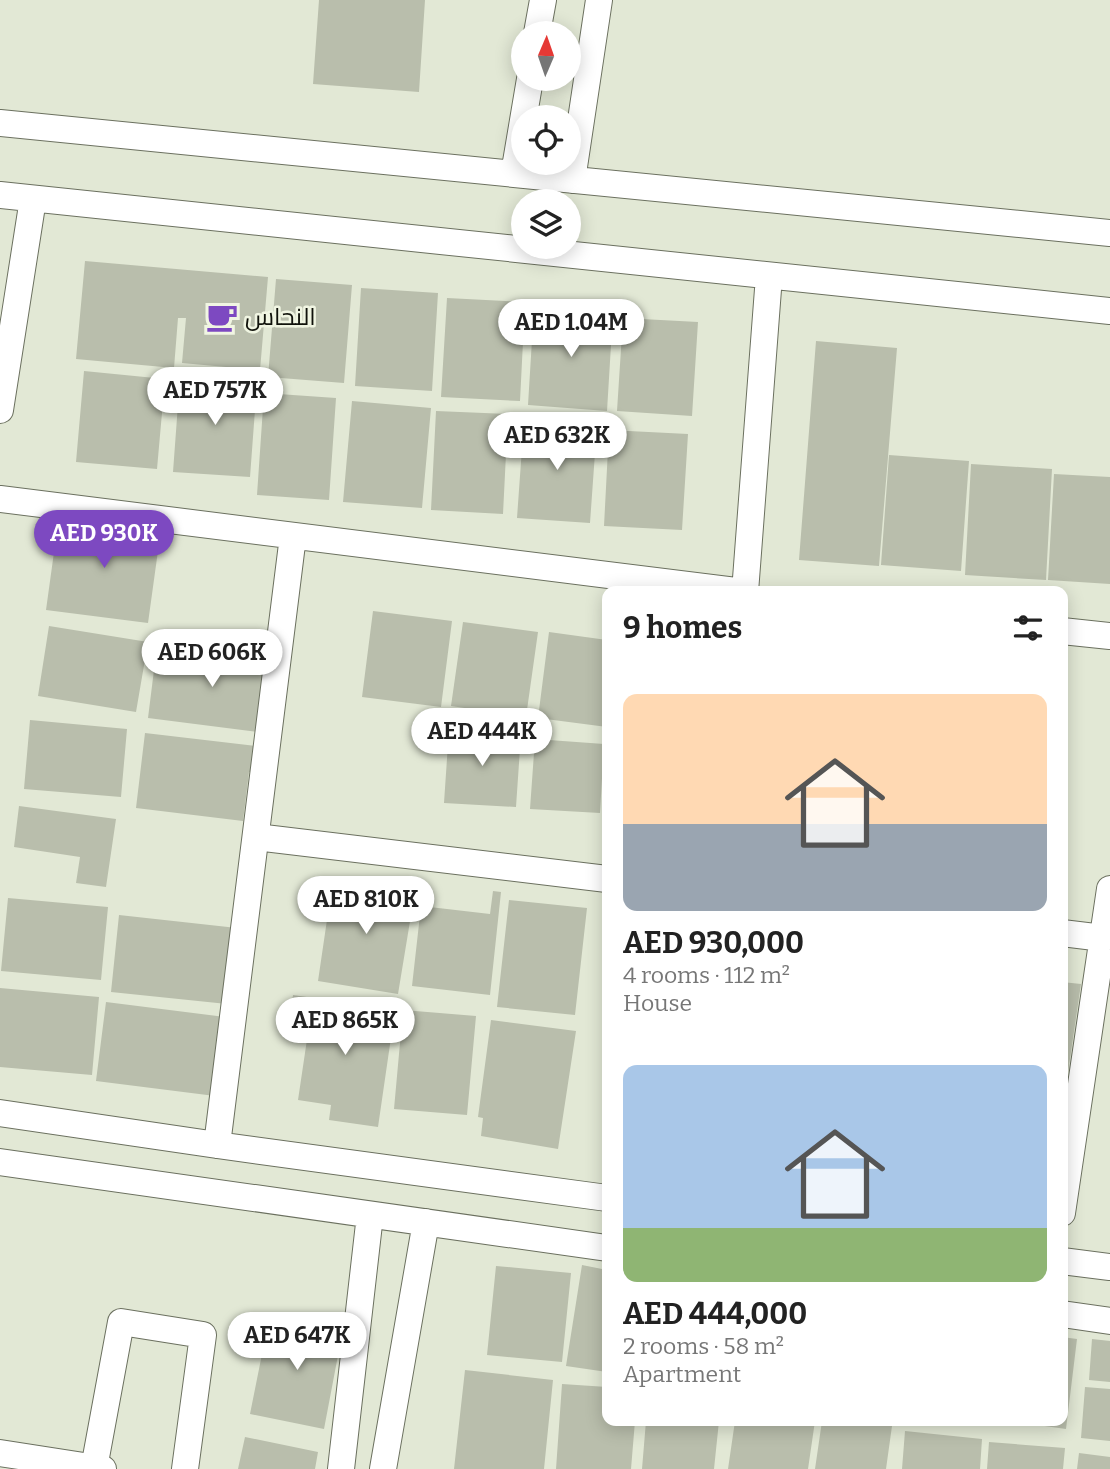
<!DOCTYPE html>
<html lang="en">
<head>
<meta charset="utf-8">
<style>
  body { margin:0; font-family:Bitter,Cairo,serif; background:#f6f6f6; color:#222; height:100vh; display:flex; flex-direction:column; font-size:26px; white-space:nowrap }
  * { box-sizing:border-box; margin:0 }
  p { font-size:23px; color:#767676 }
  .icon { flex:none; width:38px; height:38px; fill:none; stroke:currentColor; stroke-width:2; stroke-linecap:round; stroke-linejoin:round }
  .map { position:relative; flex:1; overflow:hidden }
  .sheet { position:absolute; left:602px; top:586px; width:466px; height:840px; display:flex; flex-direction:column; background:#fff; border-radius:14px; box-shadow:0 4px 18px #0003 }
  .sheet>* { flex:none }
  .needle { width:46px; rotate:2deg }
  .tools { position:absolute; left:511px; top:21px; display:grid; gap:14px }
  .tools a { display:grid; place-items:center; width:70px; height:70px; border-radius:50%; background:#fff; box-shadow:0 4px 18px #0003; font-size:35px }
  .price { position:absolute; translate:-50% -60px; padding:0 16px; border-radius:24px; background:#fff; color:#222; font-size:23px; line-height:46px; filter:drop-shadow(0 2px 4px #0008) }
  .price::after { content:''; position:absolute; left:50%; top:42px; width:21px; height:16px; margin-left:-10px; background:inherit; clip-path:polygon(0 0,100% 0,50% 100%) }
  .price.active { background:#7d49c1; color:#fff }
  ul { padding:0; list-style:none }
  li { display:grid; align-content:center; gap:14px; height:371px; padding:0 21px }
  li span { display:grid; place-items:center; height:217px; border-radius:14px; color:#555 }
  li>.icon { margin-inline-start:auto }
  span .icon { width:126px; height:126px; fill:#fffc; stroke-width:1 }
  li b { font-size:30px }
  h2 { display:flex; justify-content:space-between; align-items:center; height:84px; padding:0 21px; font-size:30px }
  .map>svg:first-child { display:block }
  .building { fill:#b9beac }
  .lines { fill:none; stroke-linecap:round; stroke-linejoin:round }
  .street-casing { stroke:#6b705f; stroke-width:28 }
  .street { stroke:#fff; stroke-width:26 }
  .labels { text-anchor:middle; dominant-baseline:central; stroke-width:5; stroke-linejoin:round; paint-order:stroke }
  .poi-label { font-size:24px; fill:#10120b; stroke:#f0f5e2; text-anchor:start }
</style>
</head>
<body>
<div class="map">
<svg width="1110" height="1469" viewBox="0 0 1110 1469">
  <rect width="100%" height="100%" fill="#e2e8d5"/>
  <!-- building -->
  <path class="building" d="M 319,0 L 425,0 L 419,92 L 313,84 Z
    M 85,261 L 268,277 L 260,370 L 182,363 L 186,318 L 178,318 L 174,368 L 76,359 Z
    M 276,279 L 352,285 L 344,383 L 268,377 Z
    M 361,288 L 438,293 L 432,391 L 355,386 Z
    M 447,298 L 525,302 L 520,401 L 441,397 Z
    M 534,307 L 613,312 L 607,411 L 528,405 Z
    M 623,318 L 698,322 L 692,416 L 617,411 Z
    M 816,341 L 897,348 L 879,566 L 799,560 Z
    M 84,371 L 165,379 L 157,469 L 76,462 Z
    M 180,377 L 257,383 L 250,477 L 173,472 Z
    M 264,393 L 336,398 L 329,500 L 257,495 Z
    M 352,401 L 431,408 L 422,508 L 343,502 Z
    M 436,411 L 508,414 L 503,514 L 431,510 Z
    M 524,420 L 597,425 L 590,523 L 517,518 Z
    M 609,430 L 688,434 L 682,530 L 604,526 Z
    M 889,455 L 969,461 L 961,571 L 881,565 Z
    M 971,464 L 1052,469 L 1046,580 L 965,575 Z
    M 1054,474 L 1110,477 L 1110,584 L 1048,580 Z
    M 59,516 L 161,529 L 148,623 L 46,610 Z
    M 373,611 L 452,621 L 441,707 L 362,697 Z
    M 463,622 L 538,632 L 526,717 L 451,706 Z
    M 49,626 L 148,642 L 136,712 L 38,696 Z
    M 549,632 L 607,640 L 607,727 L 538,718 Z
    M 157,646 L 276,661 L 266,733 L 148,718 Z
    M 30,720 L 127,729 L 121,797 L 24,789 Z
    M 449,729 L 521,734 L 516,807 L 444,803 Z
    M 145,733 L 265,747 L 261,774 L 249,772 L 243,821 L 136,808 Z
    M 535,739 L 604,744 L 600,813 L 530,809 Z
    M 19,806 L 116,819 L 106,887 L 76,883 L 80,857 L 14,847 Z
    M 333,879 L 415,891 L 398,994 L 318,981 Z
    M 493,891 L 501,892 L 490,995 L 412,986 L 421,906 L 490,914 Z
    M 8,898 L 108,907 L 101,980 L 1,971 Z
    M 509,900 L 587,908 L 575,1015 L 497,1007 Z
    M 119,915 L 237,928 L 227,1004 L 111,992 Z
    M 1062,982 L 1081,984 L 1066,1086 L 1062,1085 Z
    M 0,988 L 99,997 L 92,1075 L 0,1067 Z
    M 293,995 L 395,1010 L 378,1127 L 329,1120 L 331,1105 L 298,1100 L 309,1026 L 289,1023 Z
    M 106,1002 L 225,1017 L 215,1096 L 96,1081 Z
    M 403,1010 L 476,1016 L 467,1115 L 394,1109 Z
    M 491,1020 L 576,1031 L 558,1149 L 481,1136 L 483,1118 L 478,1117 Z
    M 582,1265 L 607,1270 L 607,1372 L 566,1366 Z
    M 496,1266 L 571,1273 L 562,1362 L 487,1355 Z
    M 270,1314 L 343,1329 L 324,1429 L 250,1414 Z
    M 1062,1337 L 1077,1339 L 1066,1429 L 1023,1423 L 1062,1421 Z
    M 1092,1339 L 1110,1341 L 1110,1382 L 1089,1380 Z
    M 465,1370 L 553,1380 L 544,1469 L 454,1469 Z
    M 562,1384 L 607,1387 L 607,1421 L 635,1421 L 631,1469 L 556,1469 Z
    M 1085,1387 L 1110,1389 L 1110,1441 L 1081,1438 Z
    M 646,1421 L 719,1421 L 714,1469 L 642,1469 Z
    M 735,1421 L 815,1421 L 808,1469 L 728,1469 Z
    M 822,1421 L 851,1421 L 892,1426 L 886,1469 L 815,1469 Z
    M 905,1431 L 982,1439 L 980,1469 L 902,1469 Z
    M 245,1437 L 318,1452 L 315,1469 L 238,1469 Z
    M 989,1442 L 1065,1448 L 1063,1469 L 987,1469 Z
    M 1079,1453 L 1110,1457 L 1110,1469 L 1077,1469 Z"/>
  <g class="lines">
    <defs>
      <path id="street" d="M 537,33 L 543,0
        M 0,123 L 1110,233
        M 514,174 L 530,79
        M 572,180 L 599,0
        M 0,195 L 1110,311
        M 0,410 L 33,199
        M 0,499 L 744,592
        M 745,592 L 769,276
        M 1062,631 L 1110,636
        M 256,837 L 607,879
        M 1062,933 L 1103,938
        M 0,1113 L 217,1145 L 607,1198
        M 217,1145 L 293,536
        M 0,1162 L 607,1248
        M 1062,1213 L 1110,889
        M 1062,1261 L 1110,1267
        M 1062,1314 L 1110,1321
        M 0,1453 L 103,1469
        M 94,1468 L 121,1322 L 203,1335 L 185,1469
        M 341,1469 L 370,1215
        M 383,1469 L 426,1222"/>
    </defs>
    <!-- street casing -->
    <use href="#street" class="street-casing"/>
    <!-- street -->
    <use href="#street" class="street"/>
  </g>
  <!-- icons -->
  <defs>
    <symbol id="cafe-bare" viewBox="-9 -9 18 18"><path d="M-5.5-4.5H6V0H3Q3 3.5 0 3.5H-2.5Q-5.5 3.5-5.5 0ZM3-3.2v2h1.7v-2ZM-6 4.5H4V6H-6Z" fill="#7d49c1" stroke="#f0f5e2" stroke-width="2.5" paint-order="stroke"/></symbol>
  </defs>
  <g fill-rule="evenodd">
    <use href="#cafe-bare" x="200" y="295" width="44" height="44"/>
  </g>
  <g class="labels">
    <!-- poi labels -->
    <g class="poi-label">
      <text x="245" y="317">النحاس</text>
    </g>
  </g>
</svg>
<div class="tools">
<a><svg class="needle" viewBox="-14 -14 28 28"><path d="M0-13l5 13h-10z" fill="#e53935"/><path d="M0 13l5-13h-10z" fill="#767676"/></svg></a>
<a><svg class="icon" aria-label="locate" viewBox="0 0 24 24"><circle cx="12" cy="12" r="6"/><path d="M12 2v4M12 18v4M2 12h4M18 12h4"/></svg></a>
<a><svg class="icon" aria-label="layers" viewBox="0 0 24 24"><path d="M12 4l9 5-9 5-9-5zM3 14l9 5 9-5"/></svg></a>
</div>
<b class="price" style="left:571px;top:359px">AED 1.04M</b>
<b class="price" style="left:215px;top:427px">AED 757K</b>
<b class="price" style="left:557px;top:472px">AED 632K</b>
<b class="price active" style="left:104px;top:570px">AED 930K</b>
<b class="price" style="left:212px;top:689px">AED 606K</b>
<b class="price" style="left:482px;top:768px">AED 444K</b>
<b class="price" style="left:366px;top:936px">AED 810K</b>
<b class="price" style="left:345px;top:1057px">AED 865K</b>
<b class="price" style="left:297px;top:1372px">AED 647K</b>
<section class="sheet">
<h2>9 homes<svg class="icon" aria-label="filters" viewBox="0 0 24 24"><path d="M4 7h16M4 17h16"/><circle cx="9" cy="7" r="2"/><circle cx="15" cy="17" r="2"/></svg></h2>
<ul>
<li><span style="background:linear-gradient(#ffd9b3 60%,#9aa5b1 0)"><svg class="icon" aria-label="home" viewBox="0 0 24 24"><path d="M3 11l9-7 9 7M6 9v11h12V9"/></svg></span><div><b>AED 930,000</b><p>4 rooms · 112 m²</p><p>House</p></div></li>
<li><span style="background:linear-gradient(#a9c7e8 75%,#8fb573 0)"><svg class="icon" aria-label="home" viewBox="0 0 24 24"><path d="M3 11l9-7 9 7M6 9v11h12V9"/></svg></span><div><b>AED 444,000</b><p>2 rooms · 58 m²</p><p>Apartment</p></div></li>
</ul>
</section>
</div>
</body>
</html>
